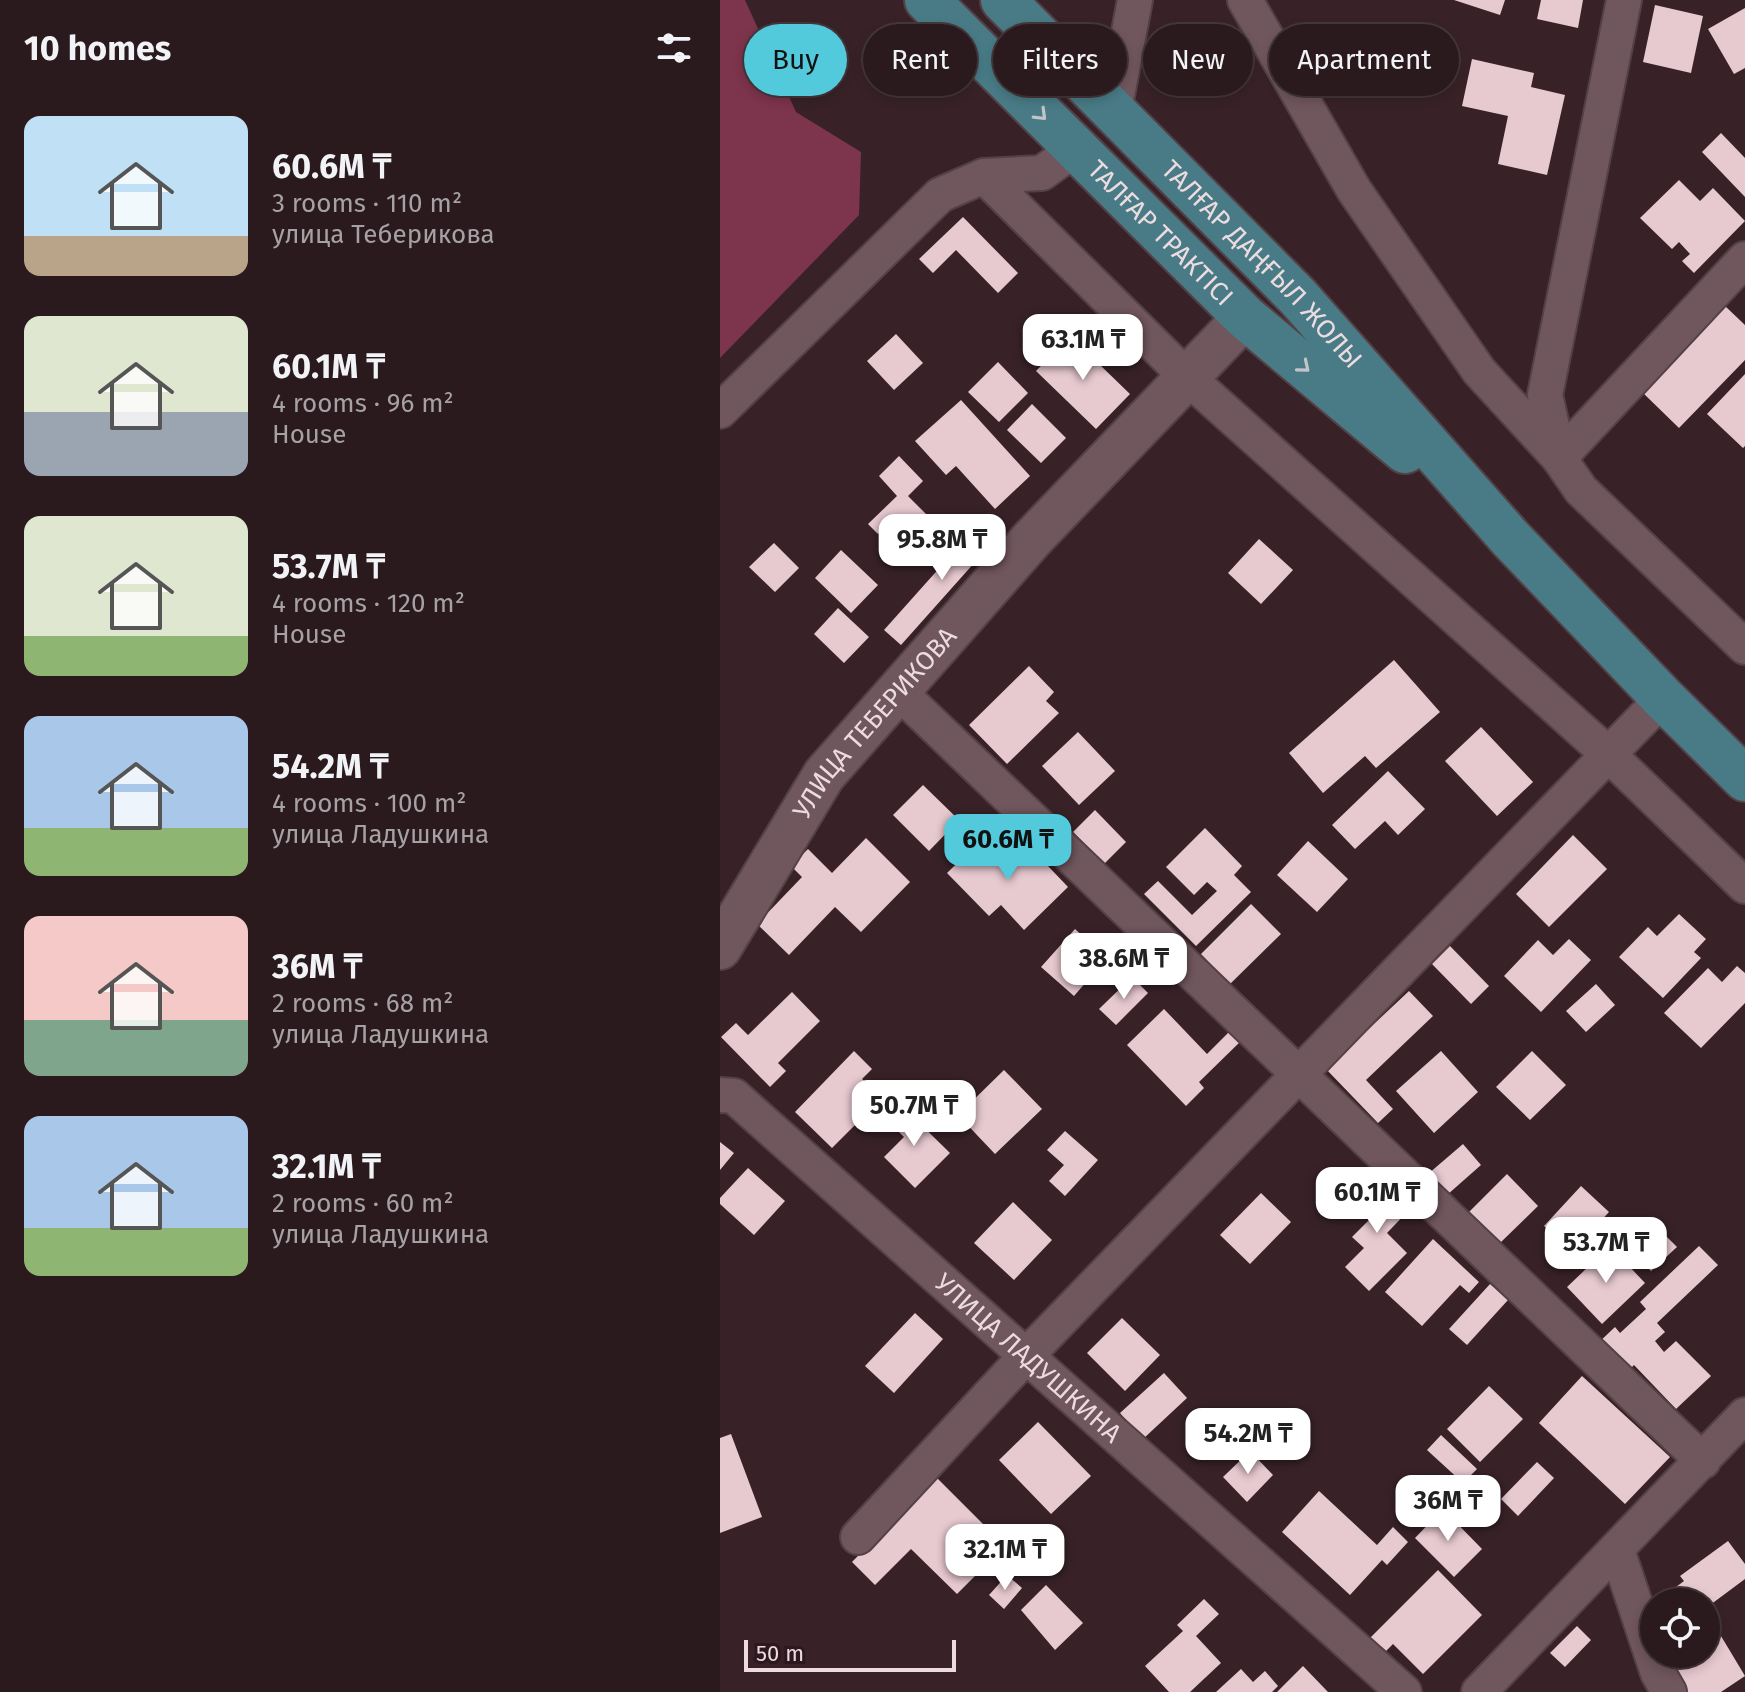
<!DOCTYPE html>
<html lang="en">
<head>
<meta charset="utf-8">
<style>
  body { margin:0; font-family:"Fira Sans",sans-serif; background:#36272b; color:#f1f3f6; height:100vh; display:flex; flex-direction:column; font-size:30px; white-space:nowrap }
  * { box-sizing:border-box; margin:0 }
  p { font-size:26px; color:#a5a1a4 }
  .icon { flex:none; width:44px; height:44px; fill:none; stroke:currentColor; stroke-width:2; stroke-linecap:round; stroke-linejoin:round }
  .map { position:relative; flex:1; overflow:hidden }
  .drawer { display:flex; flex-direction:column; background:#2a1a1e; width:720px }
  .drawer>* { flex:none }
  .hud { position:absolute; left:24px; top:24px; width:760px; height:72px; display:flex; gap:16px }
  .tools { position:absolute; left:920px; top:1588px; display:grid; gap:16px }
  .tools a { display:grid; place-items:center; width:80px; height:80px; border-radius:50%; background:#2a1a1e; box-shadow:0 4px 12px #0003,0 0 0 2px #46383c; font-size:40px }
  .scale { position:absolute; left:24px; bottom:20px; width:212px; box-sizing:border-box; padding-left:8px; border:4px solid #ecdce0; border-top:0; font-size:22px; line-height:28px; white-space:nowrap; color:#ecdce0; -webkit-text-stroke:6px #2d181f; paint-order:stroke }
  .price { position:absolute; translate:-50% -68px; padding:0 18px; border-radius:16px; background:#fff; color:#222; font-size:26px; line-height:52px; filter:drop-shadow(0 2px 4px #0008) }
  .price::after { content:''; position:absolute; left:50%; top:48px; width:24px; height:18px; margin-left:-12px; background:inherit; clip-path:polygon(0 0,100% 0,50% 100%) }
  .price.active { background:#53cadc; color:#111 }
  ul { padding:0; list-style:none }
  li { display:flex; align-items:center; gap:24px; height:200px; padding:0 24px }
  li span { display:grid; place-items:center; flex:none; width:224px; height:160px; border-radius:16px; color:#555 }
  li>.icon { margin-inline-start:auto }
  span .icon { width:96px; height:96px; fill:#fffc; stroke-width:1 }
  li b { font-size:34px }
  h2 { display:flex; justify-content:space-between; align-items:center; height:96px; padding:0 24px; font-size:34px }
  .chip { padding:0 28px; border-radius:36px; background:#2a1a1e; box-shadow:0 4px 12px #0003,0 0 0 2px #46383c; font-size:28px; line-height:72px }
  .chip.active { background:#53cadc; color:#111 }
  main { display:flex; flex:1; min-height:0 }
  .map>svg:first-child { display:block }
  .green { fill:#7d344d }
  .building { fill:#e7c9d0 }
  .lines { fill:none; stroke-linecap:round; stroke-linejoin:round }
  .minor-casing { stroke:#544147; stroke-width:38 }
  .tertiary-casing { stroke:#544147; stroke-width:46 }
  .primary-casing { stroke:#544147; stroke-width:48 }
  .minor { stroke:#70565d; stroke-width:34 }
  .tertiary { stroke:#70565d; stroke-width:42 }
  .primary { stroke:#487b86; stroke-width:44 }
  .oneway { stroke:#c3c4ca }
  .labels { text-anchor:middle; dominant-baseline:central; stroke-width:8; stroke-linejoin:round; paint-order:stroke }
  .street-label { font-size:26px; fill:#ecdce0; stroke:#2d181f }
</style>
</head>
<body>
<main>
<section class="drawer">
<h2>10 homes<svg class="icon" aria-label="filters" viewBox="0 0 24 24"><path d="M4 7h16M4 17h16"/><circle cx="9" cy="7" r="2"/><circle cx="15" cy="17" r="2"/></svg></h2>
<ul>
<li><span style="background:linear-gradient(#bfe0f5 75%,#b9a48a 0)"><svg class="icon" aria-label="home" viewBox="0 0 24 24"><path d="M3 11l9-7 9 7M6 9v11h12V9"/></svg></span><div><b>60.6M ₸</b><p>3 rooms · 110 m²</p><p>улица Теберикова</p></div></li>
<li><span style="background:linear-gradient(#dfe7d0 60%,#9aa5b1 0)"><svg class="icon" aria-label="home" viewBox="0 0 24 24"><path d="M3 11l9-7 9 7M6 9v11h12V9"/></svg></span><div><b>60.1M ₸</b><p>4 rooms · 96 m²</p><p>House</p></div></li>
<li><span style="background:linear-gradient(#dfe7d0 75%,#8fb573 0)"><svg class="icon" aria-label="home" viewBox="0 0 24 24"><path d="M3 11l9-7 9 7M6 9v11h12V9"/></svg></span><div><b>53.7M ₸</b><p>4 rooms · 120 m²</p><p>House</p></div></li>
<li><span style="background:linear-gradient(#a9c7e8 70%,#8fb573 0)"><svg class="icon" aria-label="home" viewBox="0 0 24 24"><path d="M3 11l9-7 9 7M6 9v11h12V9"/></svg></span><div><b>54.2M ₸</b><p>4 rooms · 100 m²</p><p>улица Ладушкина</p></div></li>
<li><span style="background:linear-gradient(#f6c9c9 65%,#7fa58c 0)"><svg class="icon" aria-label="home" viewBox="0 0 24 24"><path d="M3 11l9-7 9 7M6 9v11h12V9"/></svg></span><div><b>36M ₸</b><p>2 rooms · 68 m²</p><p>улица Ладушкина</p></div></li>
<li><span style="background:linear-gradient(#a9c7e8 70%,#8fb573 0)"><svg class="icon" aria-label="home" viewBox="0 0 24 24"><path d="M3 11l9-7 9 7M6 9v11h12V9"/></svg></span><div><b>32.1M ₸</b><p>2 rooms · 60 m²</p><p>улица Ладушкина</p></div></li>
</ul>
</section>
<div class="map">
<svg width="1025" height="1692" viewBox="0 0 1025 1692">
  <rect width="100%" height="100%" fill="#382228"/>
  <!-- green -->
  <path class="green" d="M 0,0 L 25,0 L 76,112 L 141,152 L 139,215 L 0,358 Z"/>
  <!-- building -->
  <path class="building" d="M 734,0 L 785,0 L 780,15 Z
    M 821,0 L 863,0 L 858,28 L 817,19 Z
    M 935,5 L 983,16 L 971,73 L 923,62 Z
    M 1025,8 L 1025,68 L 1014,74 L 988,29 Z
    M 752,59 L 814,73 L 811,87 L 845,95 L 827,175 L 778,164 L 788,116 L 742,106 Z
    M 1001,133 L 1025,158 L 1025,197 L 982,152 Z
    M 959,180 L 980,201 L 993,188 L 1025,221 L 974,273 L 962,261 L 970,254 L 959,242 L 952,249 L 920,218 Z
    M 243,217 L 298,273 L 278,293 L 236,250 L 213,273 L 199,259 Z
    M 1005,306 L 1025,325 L 1025,360 L 959,428 L 922,392 Z
    M 176,334 L 203,363 L 174,390 L 147,361 Z
    M 350,336 L 410,394 L 376,429 L 316,371 Z
    M 278,362 L 308,393 L 279,422 L 248,392 Z
    M 1025,374 L 1025,446 L 1023,448 L 987,414 Z
    M 241,400 L 310,476 L 275,509 L 236,466 L 226,475 L 195,441 Z
    M 312,404 L 346,438 L 321,463 L 287,430 Z
    M 179,456 L 203,481 L 188,496 L 231,539 L 212,558 L 174,519 L 158,534 L 148,524 L 177,496 L 159,476 Z
    M 264,518 L 280,534 L 181,645 L 164,630 Z
    M 539,539 L 573,570 L 541,604 L 508,573 Z
    M 54,543 L 79,568 L 55,592 L 29,567 Z
    M 121,550 L 158,585 L 131,613 L 95,578 Z
    M 118,608 L 149,637 L 124,663 L 94,634 Z
    M 674,660 L 720,712 L 656,768 L 645,756 L 603,793 L 569,753 Z
    M 309,666 L 334,692 L 326,701 L 339,713 L 287,764 L 249,725 Z
    M 761,727 L 813,782 L 777,816 L 725,761 Z
    M 358,732 L 395,771 L 359,805 L 322,766 Z
    M 668,771 L 705,809 L 678,835 L 665,821 L 635,849 L 612,825 Z
    M 203,785 L 239,820 L 209,851 L 173,815 Z
    M 375,810 L 406,842 L 384,864 L 353,832 Z
    M 485,828 L 522,866 L 514,875 L 531,892 L 476,946 L 424,894 L 438,881 L 472,915 L 497,891 L 487,882 L 474,895 L 446,867 Z
    M 853,835 L 887,869 L 829,927 L 796,894 Z
    M 265,836 L 290,862 L 308,845 L 348,887 L 304,930 L 281,905 L 269,916 L 227,873 Z
    M 146,838 L 190,882 L 141,932 L 115,907 L 69,955 L 37,924 L 82,877 L 71,866 L 88,849 L 112,873 Z
    M 588,841 L 628,879 L 597,912 L 557,875 Z
    M 531,904 L 561,934 L 510,984 L 481,954 Z
    M 959,914 L 986,939 L 974,952 L 981,958 L 943,998 L 899,957 L 928,927 L 937,936 Z
    M 355,929 L 387,958 L 354,996 L 321,967 Z
    M 849,939 L 871,960 L 821,1012 L 784,976 L 818,940 L 833,955 Z
    M 730,946 L 769,986 L 751,1004 L 712,964 Z
    M 1017,966 L 1025,973 L 1025,1003 L 981,1048 L 944,1013 L 988,968 L 1002,982 Z
    M 412,977 L 428,993 L 396,1025 L 379,1009 Z
    M 876,984 L 895,1005 L 866,1032 L 846,1011 Z
    M 689,991 L 713,1016 L 646,1080 L 673,1109 L 658,1123 L 606,1069 Z
    M 72,992 L 100,1021 L 58,1063 L 66,1071 L 50,1087 L 1,1037 L 16,1023 L 28,1035 Z
    M 444,1009 L 487,1054 L 512,1029 L 522,1040 L 479,1082 L 484,1088 L 466,1106 L 407,1045 Z
    M 134,1051 L 152,1069 L 142,1079 L 152,1088 L 142,1099 L 152,1108 L 112,1148 L 75,1112 Z
    M 721,1051 L 758,1092 L 714,1133 L 676,1091 Z
    M 812,1051 L 846,1085 L 810,1120 L 776,1087 Z
    M 284,1070 L 322,1109 L 275,1154 L 238,1115 Z
    M 179,1103 L 230,1153 L 195,1188 L 164,1157 L 184,1137 L 164,1117 Z
    M 345,1131 L 378,1160 L 345,1196 L 329,1181 L 344,1165 L 327,1150 Z
    M 0,1142 L 14,1153 L 0,1170 Z
    M 743,1144 L 761,1165 L 727,1195 L 708,1174 Z
    M 28,1168 L 65,1201 L 34,1235 L 0,1204 L 0,1198 Z
    M 652,1174 L 689,1210 L 667,1233 L 687,1253 L 649,1291 L 625,1267 L 644,1248 L 632,1237 L 656,1213 L 635,1192 Z
    M 787,1174 L 818,1206 L 779,1244 L 748,1213 Z
    M 861,1186 L 889,1212 L 852,1252 L 824,1226 Z
    M 541,1193 L 571,1222 L 530,1264 L 500,1235 Z
    M 293,1202 L 332,1240 L 294,1280 L 254,1243 Z
    M 936,1226 L 957,1247 L 931,1271 L 911,1250 Z
    M 713,1239 L 759,1282 L 749,1293 L 740,1285 L 702,1326 L 665,1292 Z
    M 890,1246 L 925,1283 L 882,1324 L 847,1287 Z
    M 979,1246 L 998,1265 L 937,1323 L 945,1332 L 935,1341 L 944,1352 L 956,1341 L 991,1376 L 956,1409 L 914,1365 L 904,1375 L 876,1345 L 895,1327 L 900,1333 L 926,1309 L 920,1302 Z
    M 770,1284 L 788,1300 L 747,1345 L 729,1329 Z
    M 195,1313 L 223,1339 L 174,1393 L 145,1366 Z
    M 402,1318 L 440,1355 L 405,1391 L 367,1353 Z
    M 444,1373 L 467,1398 L 423,1439 L 400,1413 Z
    M 862,1376 L 950,1457 L 905,1504 L 819,1423 Z
    M 769,1386 L 803,1419 L 760,1462 L 727,1429 Z
    M 318,1422 L 371,1476 L 331,1514 L 279,1460 Z
    M 11,1434 L 42,1517 L 0,1533 L 0,1438 Z
    M 721,1435 L 757,1469 L 743,1483 L 707,1450 Z
    M 530,1451 L 553,1475 L 527,1502 L 503,1477 Z
    M 817,1462 L 834,1478 L 798,1516 L 781,1499 Z
    M 216,1477 L 285,1546 L 237,1594 L 191,1549 L 155,1585 L 132,1562 Z
    M 599,1491 L 657,1545 L 673,1527 L 688,1542 L 667,1565 L 662,1560 L 630,1595 L 562,1532 Z
    M 723,1509 L 762,1549 L 734,1577 L 695,1538 Z
    M 1008,1541 L 1025,1564 L 1025,1579 L 986,1608 L 986,1602 L 936,1602 L 964,1581 L 960,1576 Z
    M 718,1570 L 762,1615 L 703,1674 L 673,1644 L 660,1657 L 645,1643 Z
    M 287,1575 L 302,1588 L 284,1609 L 269,1595 Z
    M 326,1585 L 363,1623 L 335,1650 L 301,1610 Z
    M 484,1599 L 499,1614 L 476,1636 L 501,1663 L 470,1692 L 449,1692 L 425,1666 L 463,1631 L 457,1625 Z
    M 857,1626 L 871,1640 L 845,1667 L 830,1653 Z
    M 995,1626 L 1025,1676 L 1001,1692 L 964,1692 L 943,1660 L 952,1654 L 986,1654 L 986,1632 Z
    M 583,1666 L 608,1692 L 557,1692 Z
    M 521,1669 L 533,1682 L 545,1671 L 558,1686 L 552,1692 L 496,1692 Z"/>
  <g class="lines">
    <defs>
      <g id="minor">
        <path d="M 525,0 L 634,190 L 759,371 L 839,458 L 861,490 L 1025,647"/>
        <path d="M 394,111 L 415,0"/>
        <path d="M 264,176 L 467,377 L 888,754 L 1025,886"/>
        <path d="M 0,411 L 220,195 L 264,176 L 322,173 L 355,149"/>
        <path d="M 839,458 L 825,395 L 904,0"/>
        <path d="M 839,458 L 1025,259"/>
        <path d="M 178,691 L 983,1461"/>
        <path id="s1" d="M 0,1095 L 14,1096 L 684,1692"/>
        <path d="M 138,1537 L 306,1356 L 943,698"/>
        <path d="M 897,1550 L 938,1673 L 949,1692"/>
        <path d="M 759,1692 L 1025,1415"/>
      </g>
      <g id="tertiary">
        <path id="s2" d="M 0,948 L 104,775 L 312,539 L 525,317"/>
      </g>
      <g id="primary">
        <path id="s3" d="M 207,0 L 525,317 L 685,451"/>
        <path id="s4" d="M 283,0 L 578,297 L 790,538 L 943,698 L 1025,779"/>
      </g>
    </defs>
    <!-- minor casing -->
    <use href="#minor" class="minor-casing"/>
    <!-- tertiary casing -->
    <use href="#tertiary" class="tertiary-casing"/>
    <!-- primary casing -->
    <use href="#primary" class="primary-casing"/>
    <!-- minor -->
    <use href="#minor" class="minor"/>
    <!-- tertiary -->
    <use href="#tertiary" class="tertiary"/>
    <!-- primary -->
    <use href="#primary" class="primary"/>
  </g>
  <!-- one-way arrows -->
  <defs><path id="oneway-chevron" d="M-2-3.5L2.5 0L-2 3.5" fill="none" stroke-width="1.6" stroke-linecap="round" stroke-linejoin="round" transform="scale(2)"/></defs>
  <g class="oneway">
    <use href="#oneway-chevron" transform="translate(321 115) rotate(45)"/>
    <use href="#oneway-chevron" transform="translate(584 367) rotate(40)"/>
  </g>
  <g class="labels">
    <!-- street labels -->
    <g class="street-label">
      <text stroke="none"><textPath href="#s3" startOffset="330">ТАЛҒАР ТРАКТІСІ</textPath></text>
      <text stroke="none"><textPath href="#s4" startOffset="370">ТАЛҒАР ДАҢҒЫЛ ЖОЛЫ</textPath></text>
      <text stroke="none"><textPath href="#s2" startOffset="274">УЛИЦА ТЕБЕРИКОВА</textPath></text>
      <text stroke="none"><textPath href="#s1" startOffset="408">УЛИЦА ЛАДУШКИНА</textPath></text>
    </g>
  </g>
</svg>
<div class="tools">
<a><svg class="icon" aria-label="locate" viewBox="0 0 24 24"><circle cx="12" cy="12" r="6"/><path d="M12 2v4M12 18v4M2 12h4M18 12h4"/></svg></a>
</div>
<div class="scale">50 m</div>
<b class="price" style="left:363px;top:382px">63.1M ₸</b>
<b class="price" style="left:222px;top:582px">95.8M ₸</b>
<b class="price active" style="left:288px;top:882px">60.6M ₸</b>
<b class="price" style="left:404px;top:1001px">38.6M ₸</b>
<b class="price" style="left:194px;top:1148px">50.7M ₸</b>
<b class="price" style="left:657px;top:1235px">60.1M ₸</b>
<b class="price" style="left:886px;top:1285px">53.7M ₸</b>
<b class="price" style="left:528px;top:1476px">54.2M ₸</b>
<b class="price" style="left:728px;top:1543px">36M ₸</b>
<b class="price" style="left:285px;top:1592px">32.1M ₸</b>
<div class="hud">
<a class="chip active">Buy</a>
<a class="chip">Rent</a>
<a class="chip">Filters</a>
<a class="chip">New</a>
<a class="chip">Apartment</a>
</div>
</div>
</main>
</body>
</html>
